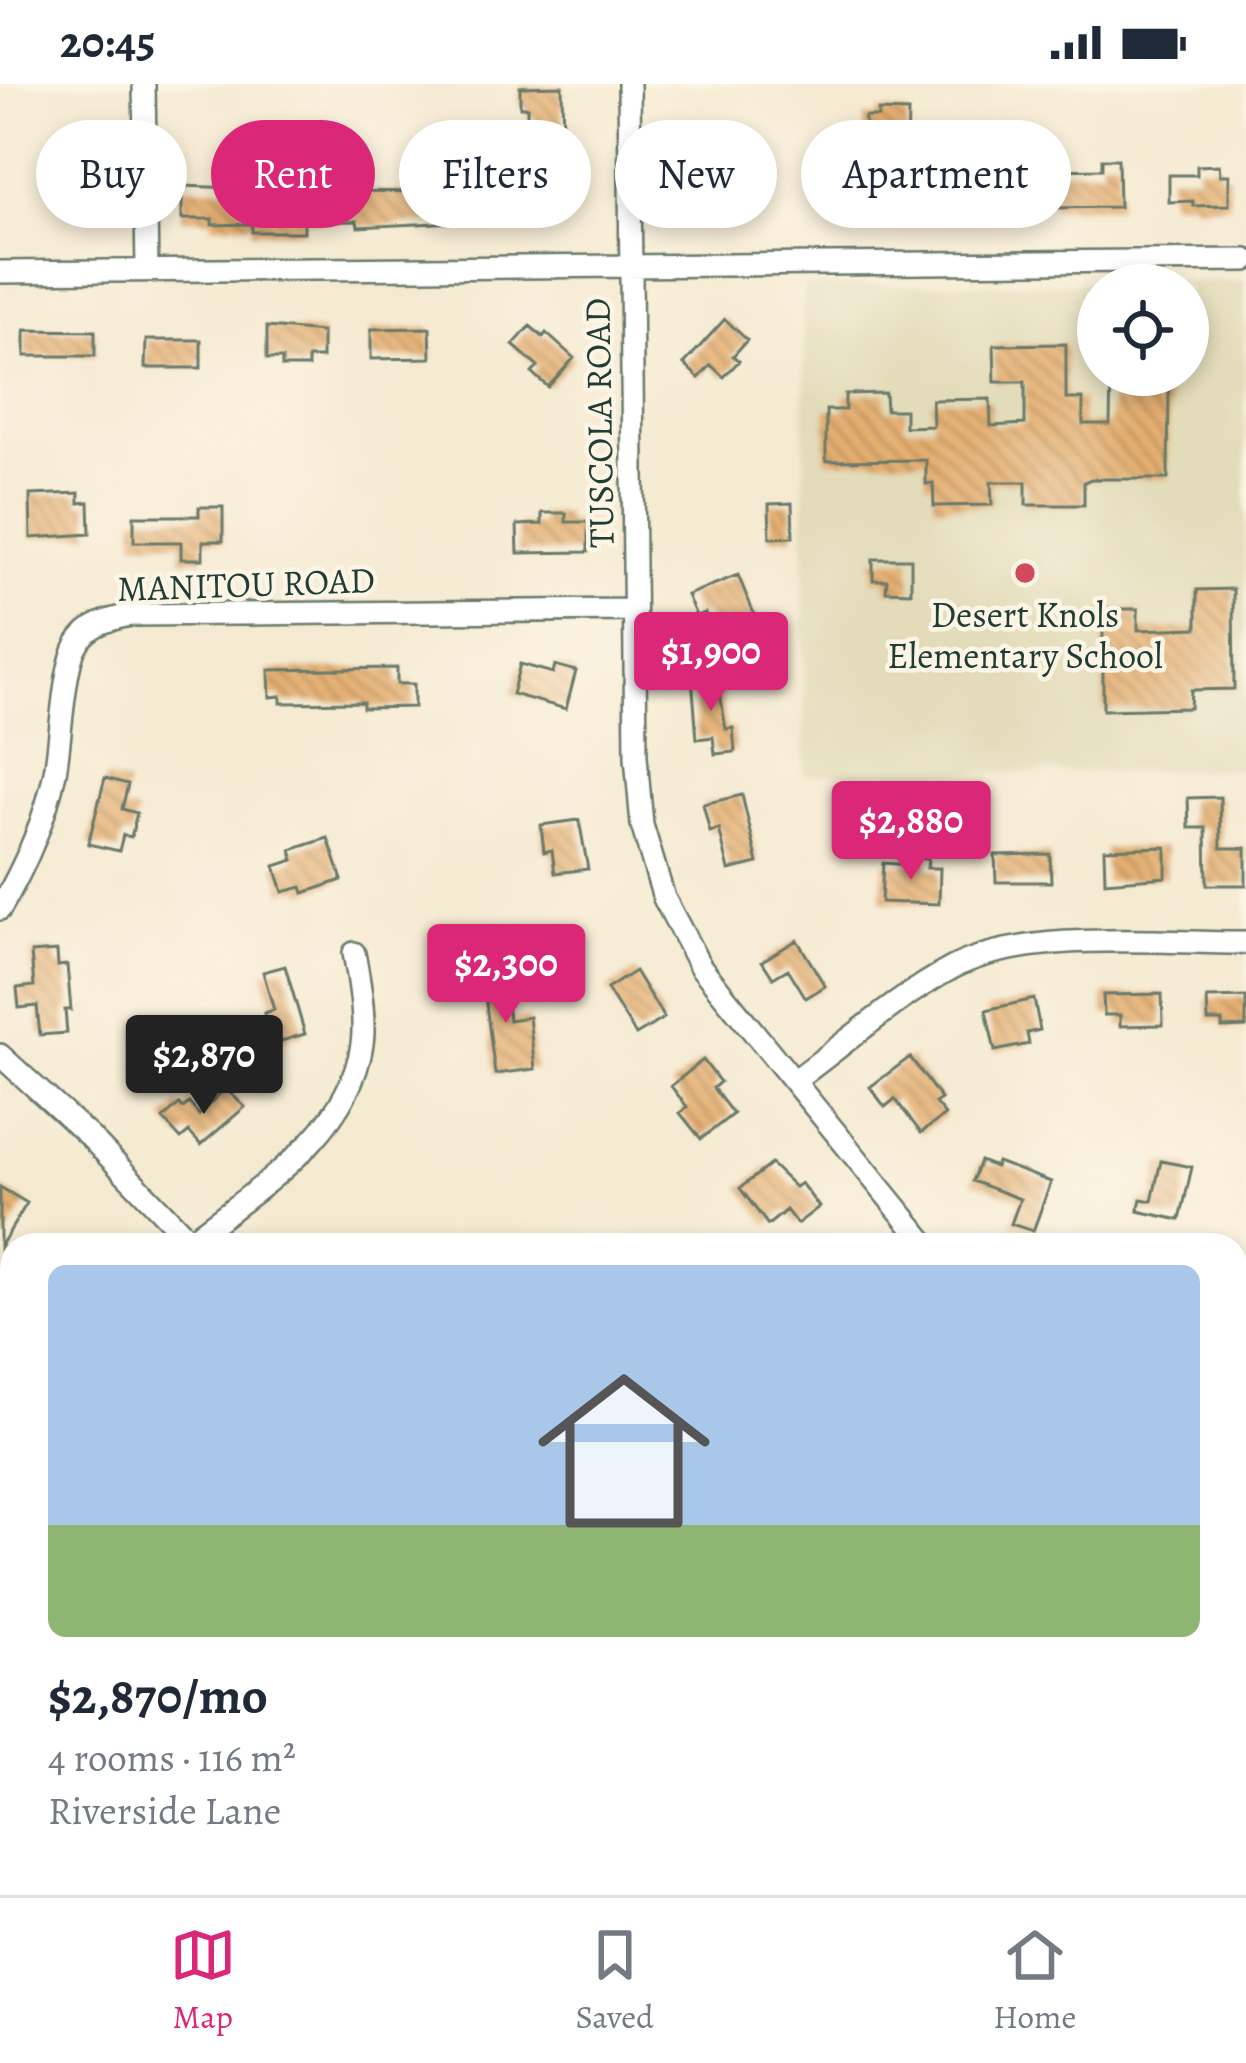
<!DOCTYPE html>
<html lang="en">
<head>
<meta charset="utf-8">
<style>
  body { margin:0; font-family:Alegreya,serif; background:#f2f2f3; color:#1f2937; height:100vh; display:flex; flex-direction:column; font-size:45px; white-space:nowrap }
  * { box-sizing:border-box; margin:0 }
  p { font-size:39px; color:#747a83 }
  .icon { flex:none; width:66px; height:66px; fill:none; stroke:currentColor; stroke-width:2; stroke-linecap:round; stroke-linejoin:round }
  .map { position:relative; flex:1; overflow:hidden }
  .side { position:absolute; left:0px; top:1149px; width:1248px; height:663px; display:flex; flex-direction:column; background:#fff; border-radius:36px 36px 0 0; box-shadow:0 6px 18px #0003 }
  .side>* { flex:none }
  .top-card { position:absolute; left:36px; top:36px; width:1176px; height:108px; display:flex; gap:24px }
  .fabs { position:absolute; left:1077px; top:180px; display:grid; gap:24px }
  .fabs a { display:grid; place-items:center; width:132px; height:132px; border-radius:50%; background:#fff; box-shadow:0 6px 18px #0003; font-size:60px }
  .price { position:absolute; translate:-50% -102px; padding:0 27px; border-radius:12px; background:#db2777; color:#fff; font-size:39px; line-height:78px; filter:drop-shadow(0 3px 6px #0008) }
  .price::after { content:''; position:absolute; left:50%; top:72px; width:36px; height:27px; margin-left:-18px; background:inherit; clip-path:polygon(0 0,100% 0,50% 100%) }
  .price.selected { background:#222; color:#fff }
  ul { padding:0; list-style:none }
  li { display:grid; align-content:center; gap:24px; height:636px; padding:0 48px }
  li+li { border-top:3px solid #e0e1e3 }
  li span { display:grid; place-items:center; height:372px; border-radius:18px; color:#555 }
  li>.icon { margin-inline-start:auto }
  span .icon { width:216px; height:216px; fill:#fffc; stroke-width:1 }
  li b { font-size:51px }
  .pill { padding:0 42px; border-radius:54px; background:#fff; box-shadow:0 6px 18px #0003; font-size:42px; line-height:108px }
  .pill.selected { background:#db2777; color:#fff }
  .status { display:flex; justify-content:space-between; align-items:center; height:84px; padding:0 60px; background:#fff; direction:ltr }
  .status svg { height:33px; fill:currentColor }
  .dock { display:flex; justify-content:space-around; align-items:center; height:168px; border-top:3px solid #e0e1e3; background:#fff; font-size:33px; color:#747a83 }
  .dock a { display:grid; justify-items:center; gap:6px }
  .dock .selected { color:#db2777 }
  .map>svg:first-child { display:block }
  .built { fill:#e2dcba; fill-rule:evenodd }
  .building { fill:url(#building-back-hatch) }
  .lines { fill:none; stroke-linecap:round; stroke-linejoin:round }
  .minor-casing { stroke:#6a7a6b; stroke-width:26 }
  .minor { stroke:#fff; stroke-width:21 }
  .poi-dot { fill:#d1495b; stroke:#fcf5e5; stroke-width:4.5 }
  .labels { text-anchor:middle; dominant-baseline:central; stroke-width:9; stroke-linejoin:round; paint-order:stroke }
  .street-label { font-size:36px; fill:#1f3d34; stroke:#fcf5e5 }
  .poi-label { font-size:36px; fill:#1f3d34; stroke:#fcf5e5 }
</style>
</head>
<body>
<div class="status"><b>20:45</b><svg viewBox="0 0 49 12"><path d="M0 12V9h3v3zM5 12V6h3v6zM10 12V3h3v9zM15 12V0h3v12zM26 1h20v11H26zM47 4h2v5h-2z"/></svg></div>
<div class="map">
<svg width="1246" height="1811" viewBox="0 0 1246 1811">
  <defs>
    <pattern id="building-back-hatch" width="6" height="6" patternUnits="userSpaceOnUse" patternTransform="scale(3)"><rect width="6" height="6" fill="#e5af71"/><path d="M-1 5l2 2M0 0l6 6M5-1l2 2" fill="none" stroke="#b9905e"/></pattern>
  </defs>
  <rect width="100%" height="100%" fill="#fcf5e5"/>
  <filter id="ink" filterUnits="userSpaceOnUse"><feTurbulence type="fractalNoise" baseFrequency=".00833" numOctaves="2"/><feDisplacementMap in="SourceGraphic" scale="24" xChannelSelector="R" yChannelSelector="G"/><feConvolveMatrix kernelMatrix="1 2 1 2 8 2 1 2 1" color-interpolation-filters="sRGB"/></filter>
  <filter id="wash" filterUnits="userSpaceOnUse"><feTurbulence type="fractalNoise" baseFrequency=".004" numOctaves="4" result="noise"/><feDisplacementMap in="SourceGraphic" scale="48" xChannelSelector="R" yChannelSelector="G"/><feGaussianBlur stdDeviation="2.7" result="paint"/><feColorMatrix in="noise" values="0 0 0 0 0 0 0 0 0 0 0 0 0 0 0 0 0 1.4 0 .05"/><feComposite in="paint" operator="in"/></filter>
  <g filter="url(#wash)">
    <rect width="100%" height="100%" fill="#f5ead1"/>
    <!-- built -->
    <path class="built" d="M 1246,197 L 1246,686 L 804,691 L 804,202 ZM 1098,201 L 1188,201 L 1188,291 L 1098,291 Z"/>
    <g id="blocks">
      <!-- building -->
      <path class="building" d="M 562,2 L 563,54 L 535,54 L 535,33 L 527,33 L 527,23 L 520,23 L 520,3 Z
        M 878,27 L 908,28 L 907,65 L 864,63 L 865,33 L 878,33 Z
        M 970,67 L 998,67 L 999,73 L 1018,73 L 1018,109 L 1000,109 L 1001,125 L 972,125 L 972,110 L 946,110 L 945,79 L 970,79 Z
        M 1102,75 L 1118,75 L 1119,123 L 1052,124 L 1051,86 L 1102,85 Z
        M 1219,81 L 1220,91 L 1229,91 L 1229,121 L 1193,122 L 1193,117 L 1169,118 L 1169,91 L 1197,91 L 1197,82 Z
        M 527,91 L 558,92 L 557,126 L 531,125 L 531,113 L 526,113 Z
        M 852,97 L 882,97 L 881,127 L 851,126 Z
        M 439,98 L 455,98 L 456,138 L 358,143 L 357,137 L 304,138 L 304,148 L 252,148 L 252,140 L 212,141 L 212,135 L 182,135 L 182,102 L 235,104 L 235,118 L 303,113 L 303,117 L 337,117 L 337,107 L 439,108 Z
        M 725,235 L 747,256 L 733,272 L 739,277 L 724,293 L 711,281 L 699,294 L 684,280 Z
        M 530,242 L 543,253 L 546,249 L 574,274 L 548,303 L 532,289 L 538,283 L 513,261 Z
        M 267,243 L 322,248 L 322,274 L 308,274 L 308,283 L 282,283 L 282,275 L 267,275 Z
        M 430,244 L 431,274 L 371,275 L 371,245 Z
        M 25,246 L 95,247 L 95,272 L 25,272 Z
        M 146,256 L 201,256 L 201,284 L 145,284 Z
        M 1066,260 L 1066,315 L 1083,315 L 1083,340 L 1110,340 L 1111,291 L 1140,291 L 1140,301 L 1169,302 L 1168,395 L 1091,395 L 1084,398 L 1084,421 L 1026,421 L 1026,398 L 991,398 L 992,421 L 934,422 L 933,399 L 926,400 L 926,376 L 826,377 L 826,326 L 845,326 L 845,310 L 885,309 L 886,326 L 905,326 L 905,343 L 933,342 L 932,316 L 990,315 L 991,342 L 1025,340 L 1025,298 L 995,298 L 994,261 Z
        M 79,409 L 79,419 L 89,418 L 90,450 L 31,454 L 30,411 Z
        M 792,419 L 793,453 L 770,454 L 769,420 Z
        M 199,423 L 223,423 L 223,457 L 203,457 L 203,475 L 181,475 L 181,458 L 134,458 L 134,432 L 199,432 Z
        M 542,429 L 566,429 L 566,438 L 588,438 L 588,468 L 518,469 L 517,441 L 542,440 Z
        M 873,475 L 911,475 L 911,508 L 886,507 L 887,496 L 873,496 Z
        M 738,491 L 760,545 L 719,562 L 705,529 L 696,532 L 687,511 Z
        M 1233,505 L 1234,605 L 1191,606 L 1190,624 L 1103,626 L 1103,525 L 1138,525 L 1138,546 L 1197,544 L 1197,506 Z
        M 520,580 L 553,589 L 555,581 L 576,587 L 566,625 L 512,610 Z
        M 397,584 L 397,600 L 414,600 L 414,623 L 363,624 L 363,618 L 281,619 L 281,612 L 270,613 L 269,586 Z
        M 717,591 L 726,645 L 733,644 L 735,668 L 715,670 L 713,653 L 697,655 L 692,593 Z
        M 105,694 L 128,700 L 122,725 L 137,729 L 131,753 L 123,751 L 119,767 L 88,760 Z
        M 742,711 L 758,779 L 729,786 L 719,745 L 710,748 L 703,720 Z
        M 1220,713 L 1221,764 L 1246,764 L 1246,801 L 1207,801 L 1206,744 L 1189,744 L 1188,714 Z
        M 579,736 L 588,785 L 555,789 L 552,766 L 544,768 L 541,741 Z
        M 328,754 L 342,796 L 304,809 L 302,803 L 283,808 L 275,782 L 294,776 L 291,766 Z
        M 1166,763 L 1166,793 L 1105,798 L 1104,765 Z
        M 1050,770 L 1051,798 L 996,798 L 995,771 Z
        M 908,774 L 928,775 L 927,784 L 940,784 L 939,820 L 881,818 L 883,779 L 907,781 Z
        M 797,856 L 825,902 L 806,914 L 788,885 L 773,894 L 762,877 Z
        M 57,867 L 58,882 L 67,881 L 71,926 L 65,926 L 67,949 L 40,951 L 37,922 L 19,924 L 17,904 L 34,902 L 31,869 Z
        M 502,878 L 509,936 L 529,933 L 535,985 L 495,990 L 481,881 Z
        M 285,882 L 305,950 L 240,969 L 235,951 L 267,942 L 264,929 L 274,926 L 263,888 Z
        M 635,887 L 664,934 L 636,951 L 607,905 Z
        M 1162,910 L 1163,941 L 1120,942 L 1120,931 L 1104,931 L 1103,911 Z
        M 1246,913 L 1246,943 L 1222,944 L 1222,937 L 1208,937 L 1207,914 Z
        M 1034,915 L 1040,946 L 1027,949 L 1029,960 L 995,967 L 986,926 Z
        M 910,973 L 941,1015 L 935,1019 L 945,1031 L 921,1049 L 895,1015 L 885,1023 L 870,1003 Z
        M 703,976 L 720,998 L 713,1004 L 733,1030 L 701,1055 L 680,1029 L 687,1023 L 671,1002 Z
        M 225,1004 L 245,1023 L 201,1061 L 189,1048 L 181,1055 L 163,1035 L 179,1020 L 183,1024 L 189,1019 L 199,1031 Z
        M 980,1077 L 995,1083 L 997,1078 L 1051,1098 L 1033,1147 L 1011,1140 L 1020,1115 L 972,1097 Z
        M 1161,1077 L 1192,1083 L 1180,1136 L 1138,1127 L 1141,1115 L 1152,1117 Z
        M 771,1080 L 795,1103 L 801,1099 L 819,1123 L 797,1140 L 786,1126 L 768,1141 L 740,1104 Z
        M 0,1103 L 27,1119 L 0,1163 Z"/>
    </g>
  </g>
  <g filter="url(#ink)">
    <use href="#blocks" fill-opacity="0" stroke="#6a7a6b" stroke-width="3"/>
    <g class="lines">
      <defs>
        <path id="minor" d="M 144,0 L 147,186
          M 629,0 L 636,673 L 642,741 L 664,814 L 700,882 L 927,1161
          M 0,188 L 1246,176
          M 0,825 C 25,782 45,738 55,688 C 61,657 63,584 77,560 C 89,540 110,535 131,531 L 633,526
          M 0,971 L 91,1054 L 194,1161
          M 794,997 C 846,959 896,914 952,884 C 1026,845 1163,859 1246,859
          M 190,1157 C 256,1105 349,1051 362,960 C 366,934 359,895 354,869
          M 1236,1222 L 1246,1200
          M 1236,1374 L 1246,1379
          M 621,1800 L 628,1811
          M 702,1811 L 719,1800"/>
      </defs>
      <!-- minor casing -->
      <use href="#minor" class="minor-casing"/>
      <!-- minor -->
      <use href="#minor" class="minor"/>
    </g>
  </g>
  <!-- markers -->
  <circle class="poi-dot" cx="1025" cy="489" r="12"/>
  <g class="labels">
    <!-- street labels -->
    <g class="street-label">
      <text transform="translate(599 339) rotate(-91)">TUSCOLA ROAD</text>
      <text transform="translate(246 500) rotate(-2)">MANITOU ROAD</text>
    </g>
    <!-- poi labels -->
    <g class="poi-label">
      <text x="1025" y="530">Desert Knols<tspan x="1025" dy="41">Elementary School</tspan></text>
    </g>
  </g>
</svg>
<div class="fabs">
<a><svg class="icon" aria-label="locate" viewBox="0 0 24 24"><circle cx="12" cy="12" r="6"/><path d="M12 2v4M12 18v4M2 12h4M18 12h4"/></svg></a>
</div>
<b class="price" style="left:711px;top:630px">$1,900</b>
<b class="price" style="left:911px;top:799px">$2,880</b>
<b class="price" style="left:506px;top:942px">$2,300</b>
<b class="price selected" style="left:204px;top:1033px">$2,870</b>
<div class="top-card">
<a class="pill">Buy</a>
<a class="pill selected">Rent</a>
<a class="pill">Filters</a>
<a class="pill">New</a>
<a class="pill">Apartment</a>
</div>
<section class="side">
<ul>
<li><span style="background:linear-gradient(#a9c7e8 70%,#8fb573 0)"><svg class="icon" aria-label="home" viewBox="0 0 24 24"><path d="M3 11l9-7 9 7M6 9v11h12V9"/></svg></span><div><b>$2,870/mo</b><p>4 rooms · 116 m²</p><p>Riverside Lane</p></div></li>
</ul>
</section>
</div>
<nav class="dock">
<a class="selected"><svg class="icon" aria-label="map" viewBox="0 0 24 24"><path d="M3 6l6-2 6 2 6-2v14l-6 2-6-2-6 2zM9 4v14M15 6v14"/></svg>Map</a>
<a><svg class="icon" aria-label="saved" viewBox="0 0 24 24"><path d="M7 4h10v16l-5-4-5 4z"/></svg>Saved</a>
<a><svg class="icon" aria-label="home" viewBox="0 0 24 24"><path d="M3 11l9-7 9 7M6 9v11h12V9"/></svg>Home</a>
</nav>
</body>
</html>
